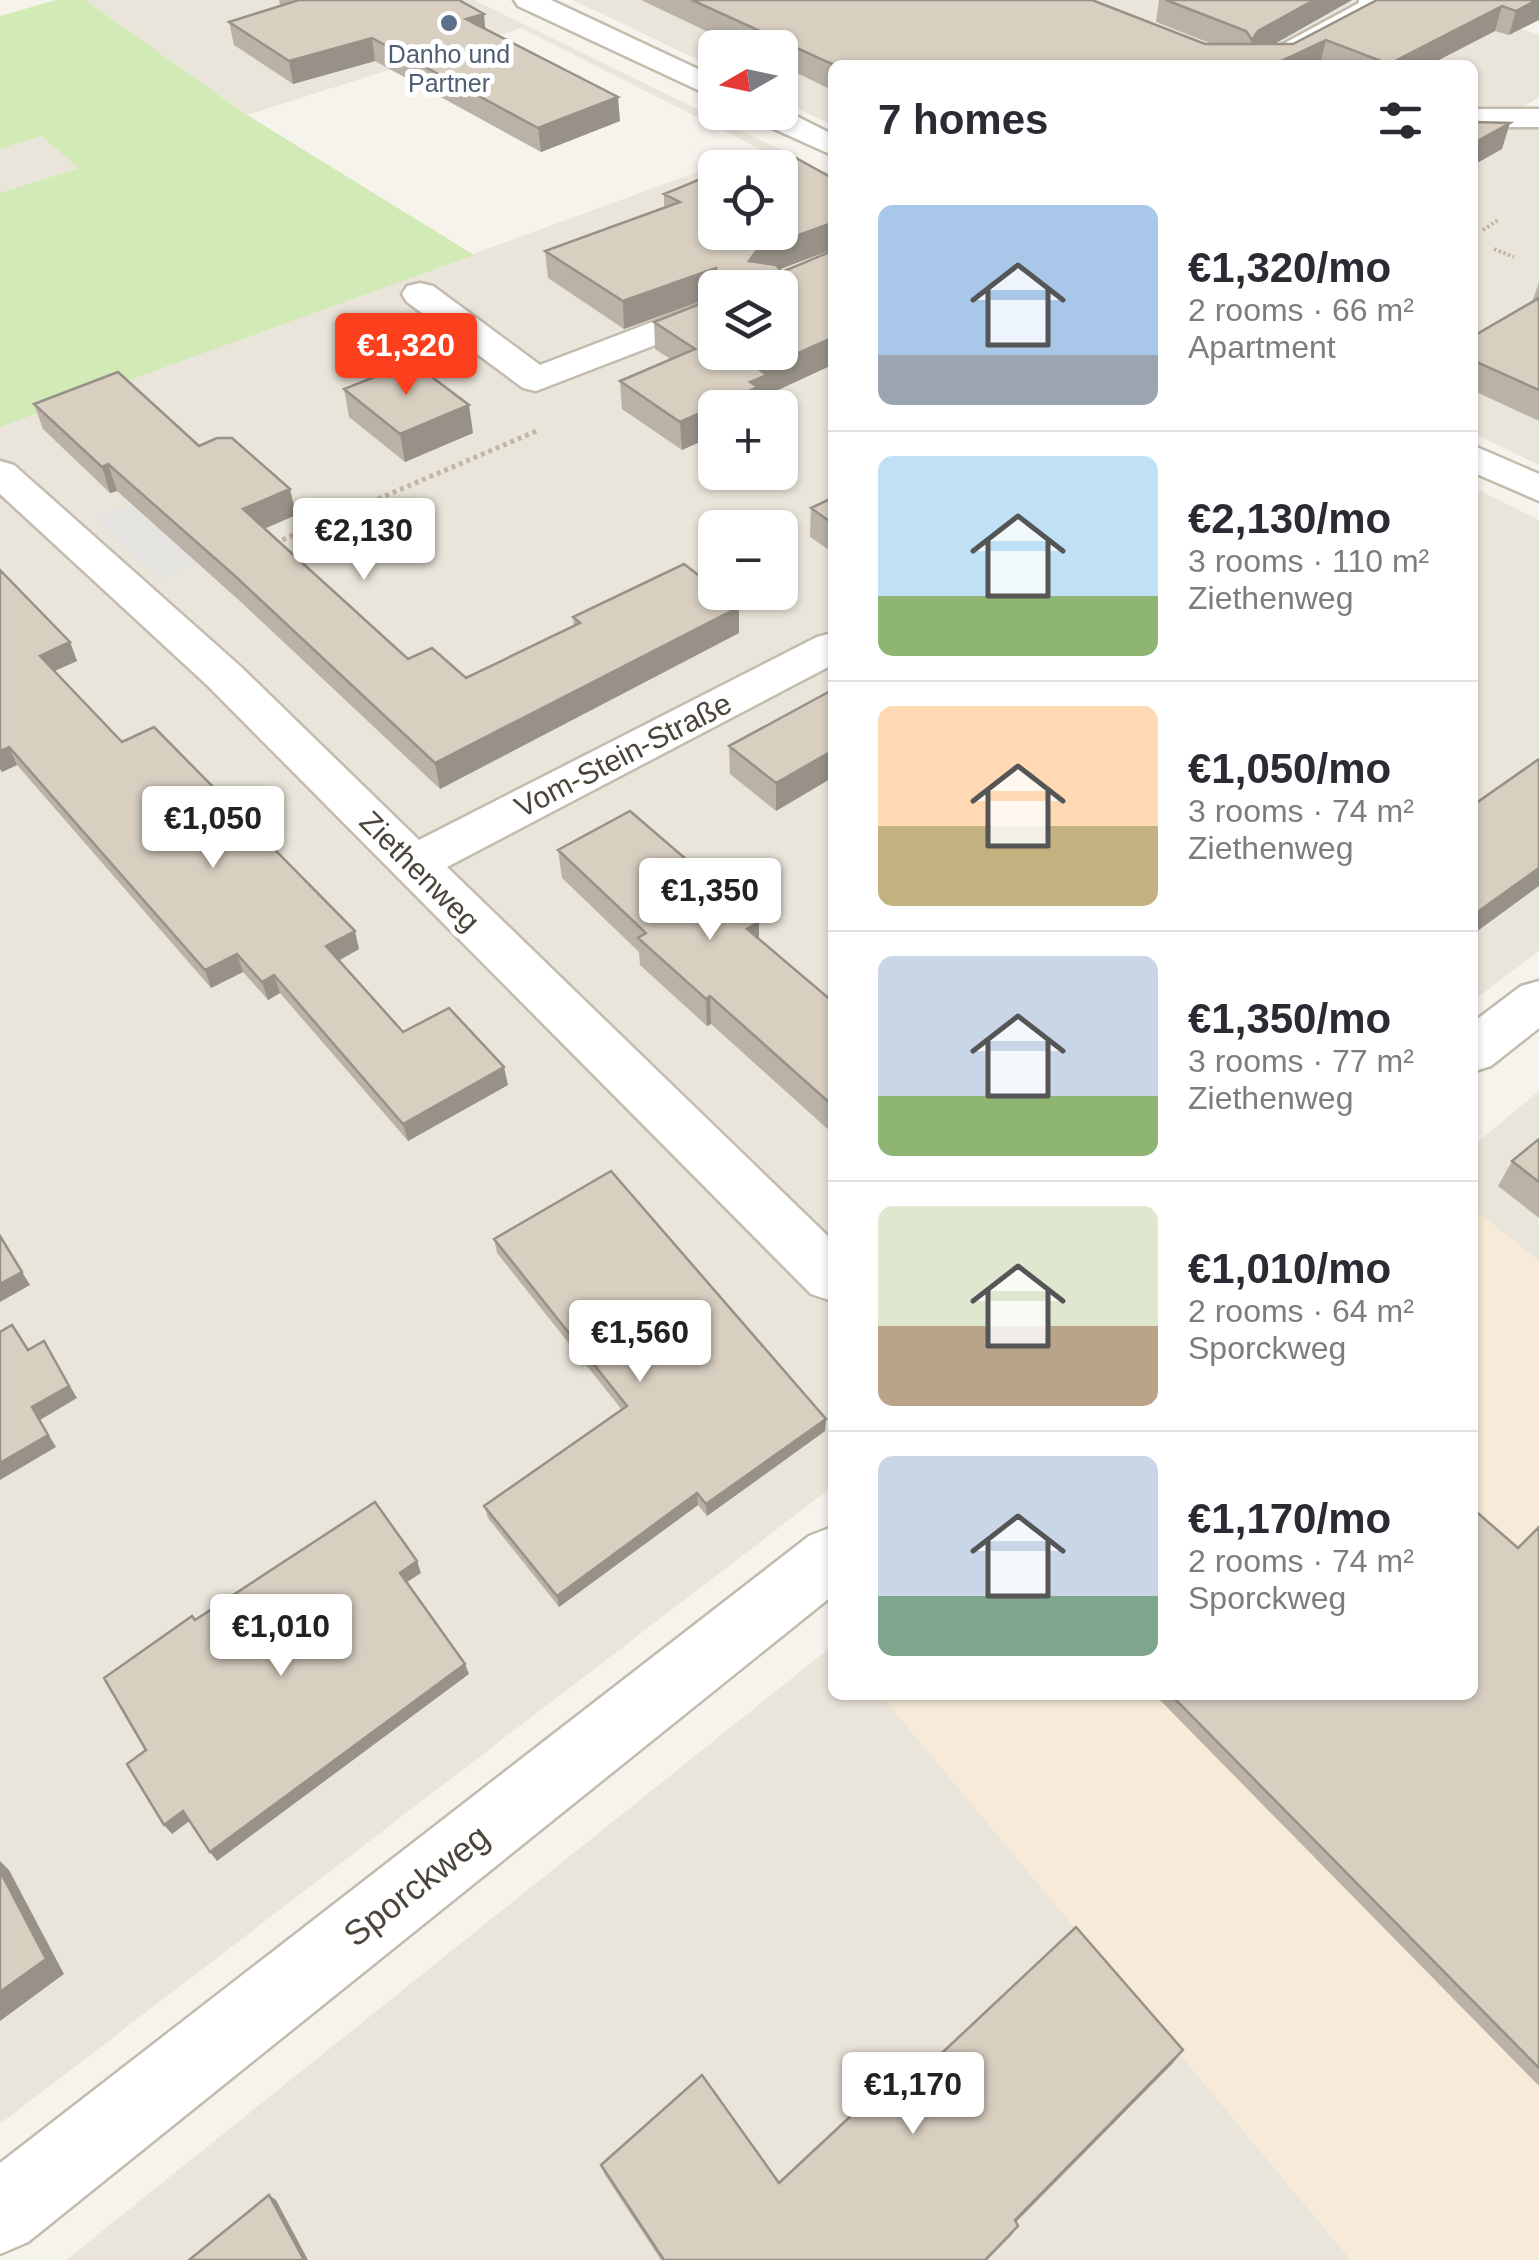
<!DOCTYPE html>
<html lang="en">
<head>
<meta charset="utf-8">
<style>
  body { margin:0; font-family:Arial,sans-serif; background:#f7f7f7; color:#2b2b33; height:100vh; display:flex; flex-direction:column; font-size:38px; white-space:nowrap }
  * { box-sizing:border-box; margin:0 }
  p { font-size:32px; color:#7c7c81 }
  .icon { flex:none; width:55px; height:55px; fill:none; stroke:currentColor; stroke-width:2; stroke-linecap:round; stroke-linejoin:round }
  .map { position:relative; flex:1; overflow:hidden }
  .drawer { position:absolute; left:828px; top:60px; width:650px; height:1640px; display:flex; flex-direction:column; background:#fff; border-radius:15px; box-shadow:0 2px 8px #0004 }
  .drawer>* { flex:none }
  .needle { width:65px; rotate:261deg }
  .buttons { position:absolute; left:698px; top:30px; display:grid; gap:20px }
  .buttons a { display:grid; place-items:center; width:100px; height:100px; border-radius:15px; background:#fff; box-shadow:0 2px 8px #0004; font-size:50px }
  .price { position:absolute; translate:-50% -85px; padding:0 22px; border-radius:10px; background:#fff; color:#222; font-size:32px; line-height:65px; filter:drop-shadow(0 2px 5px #0008) }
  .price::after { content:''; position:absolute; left:50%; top:60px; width:30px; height:22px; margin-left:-15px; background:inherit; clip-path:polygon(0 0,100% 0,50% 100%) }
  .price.active { background:#fc3f1d; color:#fff }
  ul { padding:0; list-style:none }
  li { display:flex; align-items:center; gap:30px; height:250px; padding:0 50px }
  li+li { border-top:2px solid #e1e1e2 }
  li span { display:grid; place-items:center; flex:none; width:280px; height:200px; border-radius:15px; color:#555 }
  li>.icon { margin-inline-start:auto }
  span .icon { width:120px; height:120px; fill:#fffc; stroke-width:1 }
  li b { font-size:42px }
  h2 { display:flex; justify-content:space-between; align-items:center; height:120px; padding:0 50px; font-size:42px }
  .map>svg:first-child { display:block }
  .residential { fill:#eae5da; fill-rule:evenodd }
  .commercial { fill:#f7ead8 }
  .green { fill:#d2eab5 }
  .parking { fill:#e5e3e0 }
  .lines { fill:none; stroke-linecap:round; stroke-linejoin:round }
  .minor-casing { stroke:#c2bbae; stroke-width:5 }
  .path-far1 { stroke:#c4b79f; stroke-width:4; stroke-dasharray:2.5 2.5; stroke-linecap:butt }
  .path { stroke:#c4b79f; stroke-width:5; stroke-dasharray:4 4; stroke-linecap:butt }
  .minor { fill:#fff; fill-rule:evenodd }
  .wall { fill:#bab2a6 }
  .shaded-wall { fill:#979187 }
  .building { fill:#d8cfc1; stroke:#979187; stroke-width:2.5 }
  .service-dot { fill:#5c6f8a; stroke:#fff; stroke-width:4 }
  .labels { text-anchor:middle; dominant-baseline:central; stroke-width:10; stroke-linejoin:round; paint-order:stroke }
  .far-service-label { font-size:25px; fill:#4e5e75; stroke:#fff }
  .street-label { font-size:30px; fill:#4b4439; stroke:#fff }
  .near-street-label { font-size:35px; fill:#4b4439; stroke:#fff }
</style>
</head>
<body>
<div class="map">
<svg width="1539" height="2260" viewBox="0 0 1539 2260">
  <rect width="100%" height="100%" fill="#f6f3ec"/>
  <!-- residential -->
  <path class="residential" d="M 85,0 L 474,0 L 832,175 L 832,1487 L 0,2124 L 0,427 L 760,149 L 521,28 L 247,115 ZM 715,168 L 780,168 L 780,232 L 715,232 ZM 715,288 L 780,288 L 780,352 L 715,352 ZM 715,408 L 780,408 L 780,472 L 715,472 ZM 715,528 L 780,528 L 780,592 L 715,592 Z
    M 573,0 L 1439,0 L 1539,35 L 1539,97 L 1523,107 L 1539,108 L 1539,465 L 1473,433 L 1472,65 L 832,65 L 832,125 L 780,100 L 780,48 L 715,48 L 715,68 Z
    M 41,136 L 80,168 L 0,193 L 0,149 Z
    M 1473,487 L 1539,520 L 1539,951 L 1473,1001 Z
    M 1539,1091 L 1539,1261 L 1473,1209 L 1472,1147 Z
    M 832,1646 L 832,1695 L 881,1695 L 1351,2260 L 66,2260 Z"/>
  <!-- commercial -->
  <path class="commercial" d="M 1473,1209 L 1539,1261 L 1539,2260 L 1351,2260 L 881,1695 L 1472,1695 Z"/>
  <!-- green -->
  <path class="green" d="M 56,0 L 85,0 L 247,115 L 474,255 L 0,427 L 0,193 L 79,168 L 41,136 L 0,149 L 0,16 Z"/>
  <!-- parking -->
  <path class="parking" d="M 131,503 L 197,564 L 159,580 L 95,518 Z"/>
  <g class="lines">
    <defs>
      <path id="minor" d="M 514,0 L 551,0 L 715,77 L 715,98 L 518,6 Z
        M 1359,0 L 1387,0 L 1388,7 L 1384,13 L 1288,65 L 1251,65 L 1255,59 L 1359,3 Z
        M 780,108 L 832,134 L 832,155 L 752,119 L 748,112 L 780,112 Z
        M 1472,109 L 1539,109 L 1539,127 L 1472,127 Z
        M 420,283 L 433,286 L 540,365 L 715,298 L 715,322 L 536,391 L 523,388 L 407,302 L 402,294 L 407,286 Z
        M 1472,445 L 1539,474 L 1539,501 L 1472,472 Z
        M 0,461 L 14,465 L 240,666 L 419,840 L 817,637 L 832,633 L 832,665 L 447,867 L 832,1240 L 832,1301 L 811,1294 L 208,686 L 0,494 Z
        M 1539,981 L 1539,1028 L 1491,1066 L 1472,1072 L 1472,1023 L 1521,986 Z
        M 832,1527 L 832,1596 L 28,2242 L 0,2254 L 0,2163 L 809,1536 Z"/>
    </defs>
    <!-- minor casing -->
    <use href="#minor" class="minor-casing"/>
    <!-- path-far1 -->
    <path class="path-far1" d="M 1483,230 L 1498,220
      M 1494,249 L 1514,257"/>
    <!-- path -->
    <path class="path" d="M 275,543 L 539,430"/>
    <!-- minor -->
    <use href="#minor" class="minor"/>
  </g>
  <!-- wall -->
  <path class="wall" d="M 279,0 L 459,0 L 485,29 L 620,121 L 541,152 L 375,61 L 293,84 L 234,45 L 229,22 L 280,5 Z
    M 641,0 L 1092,0 L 1205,44 L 1212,44 L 1156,22 L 1159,0 L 1352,0 L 1274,44 L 1293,44 L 1539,0 L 1509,35 L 1495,31 L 1429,65 L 832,65 L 832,90 L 780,65 L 780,48 L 742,48 Z
    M 832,178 L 832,251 L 831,250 L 779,269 L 782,272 L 832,251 L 832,365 L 767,395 L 767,402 L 758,406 L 715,408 L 715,435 L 682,450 L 622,409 L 620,381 L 670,359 L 655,349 L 654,322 L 780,352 L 715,288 L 715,296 L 624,329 L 548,278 L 545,251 L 664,208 L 664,194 Z
    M 1539,282 L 1539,421 L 1472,390 L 1472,337 L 1532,302 Z
    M 344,389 L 473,433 L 405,462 L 349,417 Z
    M 34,404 L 199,446 L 290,489 L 296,515 L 265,528 L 408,659 L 466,678 L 574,626 L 573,617 L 739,607 L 739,633 L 440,789 L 242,603 L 117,491 L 110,493 L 43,429 Z
    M 832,498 L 832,552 L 810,537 L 811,508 Z
    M 0,570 L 70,642 L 77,661 L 55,671 L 122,742 L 359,949 L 339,960 L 403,1032 L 508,1085 L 408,1141 L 280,993 L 268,1000 L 243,972 L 211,988 L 17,765 L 2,772 L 0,770 Z
    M 832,690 L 776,811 L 730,774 L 729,746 Z
    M 558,850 L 759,939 L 832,1001 L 832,1133 L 711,1024 L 707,1026 L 640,965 L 639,952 L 562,878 Z
    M 1539,1139 L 1539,1218 L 1498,1186 L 1512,1161 Z
    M 494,1239 L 825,1431 L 707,1516 L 698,1505 L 559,1607 L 488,1518 L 484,1506 L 622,1410 L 497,1253 Z
    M 1539,1527 L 1539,2086 L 1155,1695 L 1472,1695 L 1518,1548 Z
    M 1183,2050 L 1172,2064 L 1016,2221 L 1012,2235 L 987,2260 L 661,2260 L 605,2175 L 601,2165 L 779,2183 L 910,2083 Z"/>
  <!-- shaded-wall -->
  <path class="shaded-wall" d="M 1314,0 L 1352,0 L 1253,56 L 1248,65 L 1252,40 L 1258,31 Z
    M 1537,0 L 1539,0 L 1539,20 L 1509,35 L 1516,11 Z
    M 1502,6 L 1495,31 L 1429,65 L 1389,65 Z
    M 484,14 L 486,37 L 466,19 Z
    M 372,38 L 375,61 L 293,84 L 289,61 Z
    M 1326,40 L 1320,65 L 1273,65 Z
    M 618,97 L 620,121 L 541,152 L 538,128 Z
    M 1510,123 L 1502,149 L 1472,166 L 1472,144 Z
    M 831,223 L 831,250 L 757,278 L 749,261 L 757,250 Z
    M 716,268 L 717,288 L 715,288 L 715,296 L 624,329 L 623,301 Z
    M 832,338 L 832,365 L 767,395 L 767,402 L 758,408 L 715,408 L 715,435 L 682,450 L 680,422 L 760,370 Z
    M 469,405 L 473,433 L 405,462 L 400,434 Z
    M 108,464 L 117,491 L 110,493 L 102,467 Z
    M 290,489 L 296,515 L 250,535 L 243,509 Z
    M 739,607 L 739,633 L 440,789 L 435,763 Z
    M 70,642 L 77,661 L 47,674 L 40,656 Z
    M 9,747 L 17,765 L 2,772 L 0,768 L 0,751 Z
    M 832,751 L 832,778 L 776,811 L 776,783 Z
    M 1539,868 L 1539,886 L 1472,935 L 1472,916 Z
    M 759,922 L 759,950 L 747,929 Z
    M 355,931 L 359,949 L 331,965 L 326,946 Z
    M 237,954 L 243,972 L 211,988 L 205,970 Z
    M 274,975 L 280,993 L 268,1000 L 262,982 Z
    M 710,996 L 711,1024 L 707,1026 L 706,999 Z
    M 504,1067 L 508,1085 L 408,1141 L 403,1124 Z
    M 22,1272 L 30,1285 L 0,1302 L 0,1284 Z
    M 44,1341 L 77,1398 L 40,1420 L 56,1447 L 0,1480 L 0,1463 L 32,1407 Z
    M 826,1419 L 825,1431 L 707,1516 L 706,1504 Z
    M 697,1493 L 698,1505 L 559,1607 L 557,1596 Z
    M 417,1561 L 421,1573 L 404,1584 L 400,1573 Z
    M 465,1664 L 469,1674 L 217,1861 L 210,1852 Z
    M 183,1811 L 191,1820 L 172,1834 L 164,1825 Z
    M 0,1861 L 9,1870 L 64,1974 L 0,2021 Z
    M 1183,2050 L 1172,2064 L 1009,2229 L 1015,2220 Z
    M 269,2195 L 276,2200 L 308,2260 L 304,2260 Z
    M 1018,2226 L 987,2260 L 985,2260 Z"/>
  <!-- building -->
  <path class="building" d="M 294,0 L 459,0 L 484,14 L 466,19 L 618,97 L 538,128 L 372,38 L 289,61 L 229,22 L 296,1 Z
    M 692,0 L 1092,0 L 1205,44 L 1293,44 L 1377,0 L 1537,0 L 1516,11 L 1502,6 L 1389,64 L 1326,40 L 1273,65 L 834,65 Z
    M 1166,0 L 1314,0 L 1258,31 L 1252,40 L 1246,31 Z
    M 1472,122 L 1510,123 L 1472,144 Z
    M 796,158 L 832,178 L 832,223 L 757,250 L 749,261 L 776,265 L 782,272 L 832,251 L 832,338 L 760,370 L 767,375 L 750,382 L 758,387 L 680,422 L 620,381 L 695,349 L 654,322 L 715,298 L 715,352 L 780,352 L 780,288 L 717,288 L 716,268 L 623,301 L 545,251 L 680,202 L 664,194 L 715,173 L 715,232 L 780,232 L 780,168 L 772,168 Z
    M 748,160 L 763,168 L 728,168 Z
    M 1539,298 L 1539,390 L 1472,360 L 1472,337 Z
    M 412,362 L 469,405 L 400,434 L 344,389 Z
    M 118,372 L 199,446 L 217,438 L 232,438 L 290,489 L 243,509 L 408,659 L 432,648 L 466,678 L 580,623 L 573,617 L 684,564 L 715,588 L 715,592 L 721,592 L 739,607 L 435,763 L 235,576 L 108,464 L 102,467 L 34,404 Z
    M 832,498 L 832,523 L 811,508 Z
    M 0,570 L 70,642 L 40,656 L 122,742 L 154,727 L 355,931 L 326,946 L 403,1032 L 449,1008 L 504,1067 L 403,1124 L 274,975 L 262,982 L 237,954 L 205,970 L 9,747 L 0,751 Z
    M 832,690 L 832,751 L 776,783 L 729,746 Z
    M 1539,759 L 1539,868 L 1472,916 L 1472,806 Z
    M 630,811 L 759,922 L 747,929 L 832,1001 L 832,1105 L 710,996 L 706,999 L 638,938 L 646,933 L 558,850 Z
    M 1539,1139 L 1539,1182 L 1512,1161 Z
    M 611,1171 L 826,1419 L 706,1504 L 697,1493 L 557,1596 L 484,1506 L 627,1406 L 494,1239 Z
    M 0,1236 L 22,1272 L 0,1284 Z
    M 12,1325 L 28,1350 L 44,1341 L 69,1386 L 32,1407 L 48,1435 L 0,1463 L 0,1332 Z
    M 375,1502 L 417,1561 L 400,1573 L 465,1664 L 210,1852 L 183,1811 L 164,1825 L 127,1764 L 146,1750 L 104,1678 L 192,1616 L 195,1620 Z
    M 1472,1508 L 1518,1548 L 1539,1527 L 1539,2068 L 1171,1695 L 1472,1695 Z
    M 0,1871 L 46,1959 L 0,1992 Z
    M 1076,1927 L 1183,2050 L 1015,2220 L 1018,2226 L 985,2260 L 664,2260 L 601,2165 L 702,2075 L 779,2183 L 899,2071 L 910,2083 Z
    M 269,2195 L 304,2260 L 189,2260 Z"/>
  <!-- markers -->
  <circle class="service-dot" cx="449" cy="23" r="10"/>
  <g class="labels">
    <!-- far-service labels -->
    <g class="far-service-label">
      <text x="449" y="54">Danho und<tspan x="449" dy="29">Partner</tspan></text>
    </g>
    <!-- street labels -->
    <g class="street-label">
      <text transform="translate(623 755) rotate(-27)">Vom-Stein-Straße</text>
      <text transform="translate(420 871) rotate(45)">Ziethenweg</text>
    </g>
    <!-- near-street labels -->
    <g class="near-street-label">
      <text transform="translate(416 1885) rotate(-38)">Sporckweg</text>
    </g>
  </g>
</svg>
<div class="buttons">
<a><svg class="needle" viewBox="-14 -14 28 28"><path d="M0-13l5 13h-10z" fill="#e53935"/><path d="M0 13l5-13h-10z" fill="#7c7c81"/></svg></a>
<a><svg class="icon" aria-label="locate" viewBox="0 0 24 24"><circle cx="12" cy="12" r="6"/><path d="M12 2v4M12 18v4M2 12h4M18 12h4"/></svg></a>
<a><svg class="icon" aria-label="layers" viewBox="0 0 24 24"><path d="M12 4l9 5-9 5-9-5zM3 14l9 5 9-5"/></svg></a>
<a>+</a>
<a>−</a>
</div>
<b class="price active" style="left:406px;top:398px">€1,320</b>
<b class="price" style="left:364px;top:583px">€2,130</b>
<b class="price" style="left:213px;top:871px">€1,050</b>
<b class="price" style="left:710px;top:943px">€1,350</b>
<b class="price" style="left:640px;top:1385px">€1,560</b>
<b class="price" style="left:281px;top:1679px">€1,010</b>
<b class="price" style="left:913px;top:2137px">€1,170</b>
<section class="drawer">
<h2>7 homes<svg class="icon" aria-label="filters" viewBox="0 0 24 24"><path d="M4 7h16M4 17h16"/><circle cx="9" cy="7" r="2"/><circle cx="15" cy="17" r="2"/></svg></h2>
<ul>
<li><span style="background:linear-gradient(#a9c7e8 75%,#9aa5b1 0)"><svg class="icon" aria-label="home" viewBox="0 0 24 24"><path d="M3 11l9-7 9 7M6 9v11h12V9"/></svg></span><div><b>€1,320/mo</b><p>2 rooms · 66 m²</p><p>Apartment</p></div></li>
<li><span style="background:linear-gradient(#bfe0f5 70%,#8fb573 0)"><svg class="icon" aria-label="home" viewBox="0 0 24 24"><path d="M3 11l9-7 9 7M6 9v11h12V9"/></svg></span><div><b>€2,130/mo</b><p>3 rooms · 110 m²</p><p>Ziethenweg</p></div></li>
<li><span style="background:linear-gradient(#ffd9b3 60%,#c2b280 0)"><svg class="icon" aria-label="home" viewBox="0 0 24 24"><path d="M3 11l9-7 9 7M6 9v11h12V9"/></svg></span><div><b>€1,050/mo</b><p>3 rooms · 74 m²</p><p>Ziethenweg</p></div></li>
<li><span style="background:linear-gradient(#c9d6e8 70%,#8fb573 0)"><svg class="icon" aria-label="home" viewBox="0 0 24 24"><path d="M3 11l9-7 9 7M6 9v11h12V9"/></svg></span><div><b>€1,350/mo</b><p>3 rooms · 77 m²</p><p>Ziethenweg</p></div></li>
<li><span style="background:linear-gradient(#dfe7d0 60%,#b9a48a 0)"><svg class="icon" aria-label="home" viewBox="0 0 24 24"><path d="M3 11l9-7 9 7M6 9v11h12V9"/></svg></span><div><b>€1,010/mo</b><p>2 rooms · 64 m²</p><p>Sporckweg</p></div></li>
<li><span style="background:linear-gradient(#c9d6e8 70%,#7fa58c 0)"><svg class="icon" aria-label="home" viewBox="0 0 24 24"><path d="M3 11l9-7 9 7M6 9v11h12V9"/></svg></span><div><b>€1,170/mo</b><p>2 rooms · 74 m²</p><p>Sporckweg</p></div></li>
</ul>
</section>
</div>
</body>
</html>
